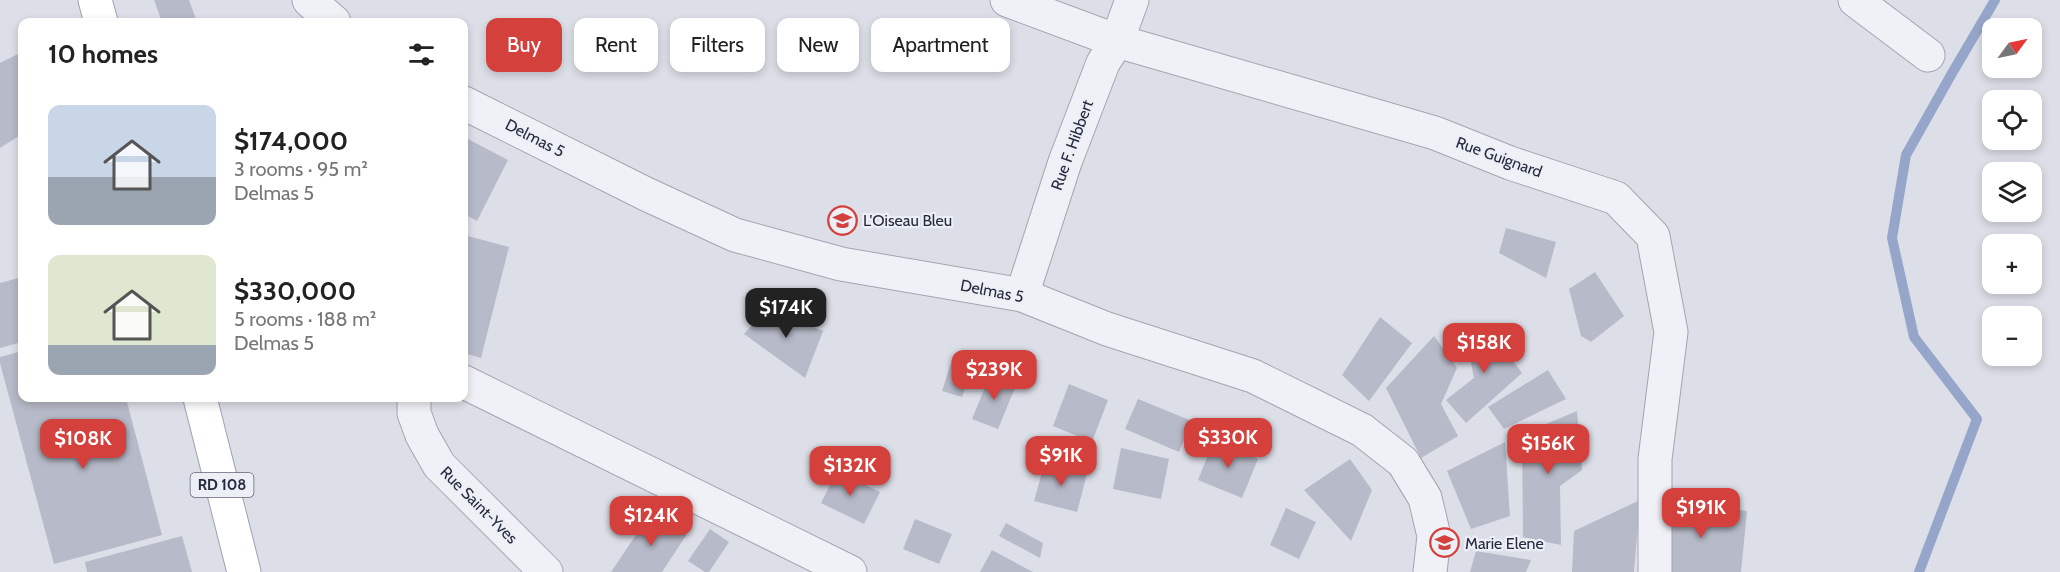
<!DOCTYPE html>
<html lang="en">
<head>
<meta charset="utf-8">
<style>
  body { margin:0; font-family:Cabin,sans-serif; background:#f6f6f6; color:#222; height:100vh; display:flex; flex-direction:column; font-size:22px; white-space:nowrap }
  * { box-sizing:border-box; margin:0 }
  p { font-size:20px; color:#767676 }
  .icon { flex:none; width:33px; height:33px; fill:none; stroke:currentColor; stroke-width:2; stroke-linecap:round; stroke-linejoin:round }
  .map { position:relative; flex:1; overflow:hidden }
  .details { position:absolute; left:18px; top:18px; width:450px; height:384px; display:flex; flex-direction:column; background:#fff; border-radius:12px; box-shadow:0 3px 9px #0003 }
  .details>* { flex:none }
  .hud { position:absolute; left:486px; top:18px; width:570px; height:54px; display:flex; gap:12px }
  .needle { width:39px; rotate:57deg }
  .controls { position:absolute; left:1982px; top:18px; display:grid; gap:12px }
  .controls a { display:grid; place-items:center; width:60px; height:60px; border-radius:12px; background:#fff; box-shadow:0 3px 9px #0003; font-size:30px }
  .price { position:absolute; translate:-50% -51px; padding:0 14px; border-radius:12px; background:#d4403b; color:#fff; font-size:20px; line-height:39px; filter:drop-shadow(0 2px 3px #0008) }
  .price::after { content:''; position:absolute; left:50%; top:36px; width:18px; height:14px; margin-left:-9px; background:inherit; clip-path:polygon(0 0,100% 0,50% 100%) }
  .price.selected { background:#222; color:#fff }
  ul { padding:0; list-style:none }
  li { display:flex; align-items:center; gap:18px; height:150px; padding:0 30px }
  li span { display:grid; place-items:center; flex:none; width:168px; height:120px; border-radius:12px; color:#555 }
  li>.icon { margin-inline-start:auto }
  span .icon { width:72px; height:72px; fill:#fffc; stroke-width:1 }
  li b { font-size:26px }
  h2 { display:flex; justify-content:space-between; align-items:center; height:72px; padding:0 30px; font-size:26px }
  .tag { padding:0 21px; border-radius:12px; background:#fff; box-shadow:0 3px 9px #0003; font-size:21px; line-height:54px }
  .tag.selected { background:#d4403b; color:#fff }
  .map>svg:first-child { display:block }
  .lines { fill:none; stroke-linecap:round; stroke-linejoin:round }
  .stream { stroke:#96a6ca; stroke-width:10 }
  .building { fill:#b7bac8 }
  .minor-casing { stroke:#a2a5b2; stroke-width:35 }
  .major-casing { stroke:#9ca1b4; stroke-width:35 }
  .minor { stroke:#f0f1f6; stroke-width:33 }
  .major { stroke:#fff; stroke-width:33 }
  .labels { text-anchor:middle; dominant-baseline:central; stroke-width:4.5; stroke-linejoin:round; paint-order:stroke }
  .shield { fill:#eceff5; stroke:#616576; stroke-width:1.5 }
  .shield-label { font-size:15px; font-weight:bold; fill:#262a3f }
  .street-label { font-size:16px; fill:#262a3f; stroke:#eceff5 }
  .poi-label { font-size:16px; fill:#262a3f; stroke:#eceff5; text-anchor:start }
</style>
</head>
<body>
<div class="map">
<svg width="2060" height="572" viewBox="0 0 2060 572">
  <rect width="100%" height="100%" fill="#dddfe8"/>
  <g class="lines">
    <!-- stream -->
    <path class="stream" d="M 1919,572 L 1977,419 L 1914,337 L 1892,238 L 1906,155 L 1951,75 L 1995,0"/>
  </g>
  <!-- building -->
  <path class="building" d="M 154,0 L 189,0 L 197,22 L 162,22 Z
    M 22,52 L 22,134 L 0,148 L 0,63 Z
    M 464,137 L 508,160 L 477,221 L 464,214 Z
    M 1506,228 L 1556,242 L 1546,278 L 1499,253 Z
    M 464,235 L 509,247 L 481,358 L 464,353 Z
    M 1595,272 L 1624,316 L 1591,342 L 1581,336 L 1569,289 Z
    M 22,277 L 22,342 L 0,348 L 0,283 Z
    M 768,308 L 823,331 L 805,378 L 744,334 Z
    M 1380,317 L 1412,343 L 1369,401 L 1342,375 Z
    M 1486,325 L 1522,373 L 1466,423 L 1446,400 L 1474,378 L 1466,338 Z
    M 1434,336 L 1457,368 L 1441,404 L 1458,436 L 1421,458 L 1386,388 Z
    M 22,351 L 22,398 L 126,398 L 162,535 L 54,564 L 0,363 L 0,357 Z
    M 953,357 L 973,363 L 962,397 L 942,391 Z
    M 1548,370 L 1566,399 L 1504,429 L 1488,407 Z
    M 991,373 L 1017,383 L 998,429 L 972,419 Z
    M 1069,384 L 1108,400 L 1092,442 L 1053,426 Z
    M 1138,399 L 1192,421 L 1179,452 L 1125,429 Z
    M 1577,411 L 1582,470 L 1560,486 L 1561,545 L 1523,537 L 1522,434 Z
    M 1214,440 L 1258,459 L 1242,498 L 1198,480 Z
    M 1505,442 L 1510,516 L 1471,529 L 1447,471 Z
    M 1121,448 L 1169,459 L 1161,499 L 1113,489 Z
    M 1350,459 L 1372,490 L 1351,541 L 1304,490 Z
    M 1045,462 L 1087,474 L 1077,512 L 1034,501 Z
    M 837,471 L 880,492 L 864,524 L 821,503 Z
    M 1640,500 L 1634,572 L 1572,572 L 1574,531 Z
    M 1664,501 L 1747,511 L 1741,572 L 1658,572 Z
    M 1286,508 L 1316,522 L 1299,559 L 1270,545 Z
    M 652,511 L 687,534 L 662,572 L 611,572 Z
    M 915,519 L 952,534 L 939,564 L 903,549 Z
    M 1006,523 L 1043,543 L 1040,558 L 999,536 Z
    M 710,529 L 729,542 L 709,572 L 705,572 L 688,561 Z
    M 182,536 L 192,572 L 87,572 L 85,562 Z
    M 992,550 L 1033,572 L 980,572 Z
    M 1476,551 L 1531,560 L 1526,572 L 1470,572 Z"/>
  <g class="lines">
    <defs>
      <path id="minor" d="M 309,0 L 334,22
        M 1007,0 L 1117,41 L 1435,133 L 1510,163 L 1616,198 L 1653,236 L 1671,332 L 1655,459 L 1655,572
        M 1855,0 L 1928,55
        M 464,103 L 646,194 L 735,235 L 841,264 L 1022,295 L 1107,329 L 1253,376 L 1362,430 L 1403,462 L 1425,498 L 1434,536 L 1430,572
        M 1022,295 L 1065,162 L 1103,63 L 1117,41 L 1132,0
        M 464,382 L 850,572
        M 414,398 L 414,413 L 422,435 L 439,465 L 546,572"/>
      <path id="major" d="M 95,0 L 101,22
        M 200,398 L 244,572"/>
    </defs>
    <!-- minor casing -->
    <use href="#minor" class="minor-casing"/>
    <!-- major casing -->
    <use href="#major" class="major-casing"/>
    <!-- minor -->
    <use href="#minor" class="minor"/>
    <!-- major -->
    <use href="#major" class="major"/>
  </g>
  <!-- icons -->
  <defs>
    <symbol id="school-ring" viewBox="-11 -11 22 22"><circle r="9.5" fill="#eceff5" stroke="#d4403b" stroke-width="1.5"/><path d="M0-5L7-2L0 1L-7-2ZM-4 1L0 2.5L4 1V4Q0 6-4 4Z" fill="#d4403b"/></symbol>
  </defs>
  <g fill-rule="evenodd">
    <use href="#school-ring" x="826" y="204" width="33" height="33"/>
    <use href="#school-ring" x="1428" y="526" width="33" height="33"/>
  </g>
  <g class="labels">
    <!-- shield labels -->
    <rect class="shield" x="190.5" y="473" width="63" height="24" rx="4.5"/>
    <g class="shield-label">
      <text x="222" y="485">RD 108</text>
    </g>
    <!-- street labels -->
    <g class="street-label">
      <text transform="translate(535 138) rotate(27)">Delmas 5</text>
      <text transform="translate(1072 145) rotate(-70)">Rue F. Hibbert</text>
      <text transform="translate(1499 157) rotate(20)">Rue Guignard</text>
      <text transform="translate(992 291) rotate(11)">Delmas 5</text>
      <text transform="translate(479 505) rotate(45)">Rue Saint-Yves</text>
    </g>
    <!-- poi labels -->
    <g class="poi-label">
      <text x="863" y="220">L'Oiseau Bleu</text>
      <text x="1465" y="543">Marie Elene</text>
    </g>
  </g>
</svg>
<div class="controls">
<a><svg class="needle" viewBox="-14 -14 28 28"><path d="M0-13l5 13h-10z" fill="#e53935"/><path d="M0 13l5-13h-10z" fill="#767676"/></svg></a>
<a><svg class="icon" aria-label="locate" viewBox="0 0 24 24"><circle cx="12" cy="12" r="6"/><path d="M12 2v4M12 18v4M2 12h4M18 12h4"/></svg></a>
<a><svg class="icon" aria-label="layers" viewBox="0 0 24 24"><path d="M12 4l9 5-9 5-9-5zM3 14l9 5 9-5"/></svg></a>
<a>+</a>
<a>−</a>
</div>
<b class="price selected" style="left:786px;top:339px">$174K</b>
<b class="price" style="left:1484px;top:374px">$158K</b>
<b class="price" style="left:994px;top:401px">$239K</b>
<b class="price" style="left:1228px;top:469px">$330K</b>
<b class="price" style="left:83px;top:470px">$108K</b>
<b class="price" style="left:1548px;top:475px">$156K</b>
<b class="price" style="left:1061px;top:487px">$91K</b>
<b class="price" style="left:850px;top:497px">$132K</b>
<b class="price" style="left:1701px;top:539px">$191K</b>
<b class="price" style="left:651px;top:547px">$124K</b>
<div class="hud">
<a class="tag selected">Buy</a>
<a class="tag">Rent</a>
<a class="tag">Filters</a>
<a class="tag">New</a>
<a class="tag">Apartment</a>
</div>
<section class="details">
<h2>10 homes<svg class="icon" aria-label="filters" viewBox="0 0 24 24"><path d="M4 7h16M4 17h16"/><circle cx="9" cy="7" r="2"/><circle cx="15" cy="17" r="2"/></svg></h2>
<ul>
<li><span style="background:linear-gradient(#c9d6e8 60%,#9aa5b1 0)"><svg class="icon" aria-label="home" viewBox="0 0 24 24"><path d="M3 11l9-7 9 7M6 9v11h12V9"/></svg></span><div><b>$174,000</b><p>3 rooms · 95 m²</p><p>Delmas 5</p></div></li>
<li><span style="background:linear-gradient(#dfe7d0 75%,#9aa5b1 0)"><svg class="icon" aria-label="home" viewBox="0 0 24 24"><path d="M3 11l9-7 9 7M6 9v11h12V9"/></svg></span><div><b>$330,000</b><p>5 rooms · 188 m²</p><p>Delmas 5</p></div></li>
</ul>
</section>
</div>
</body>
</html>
